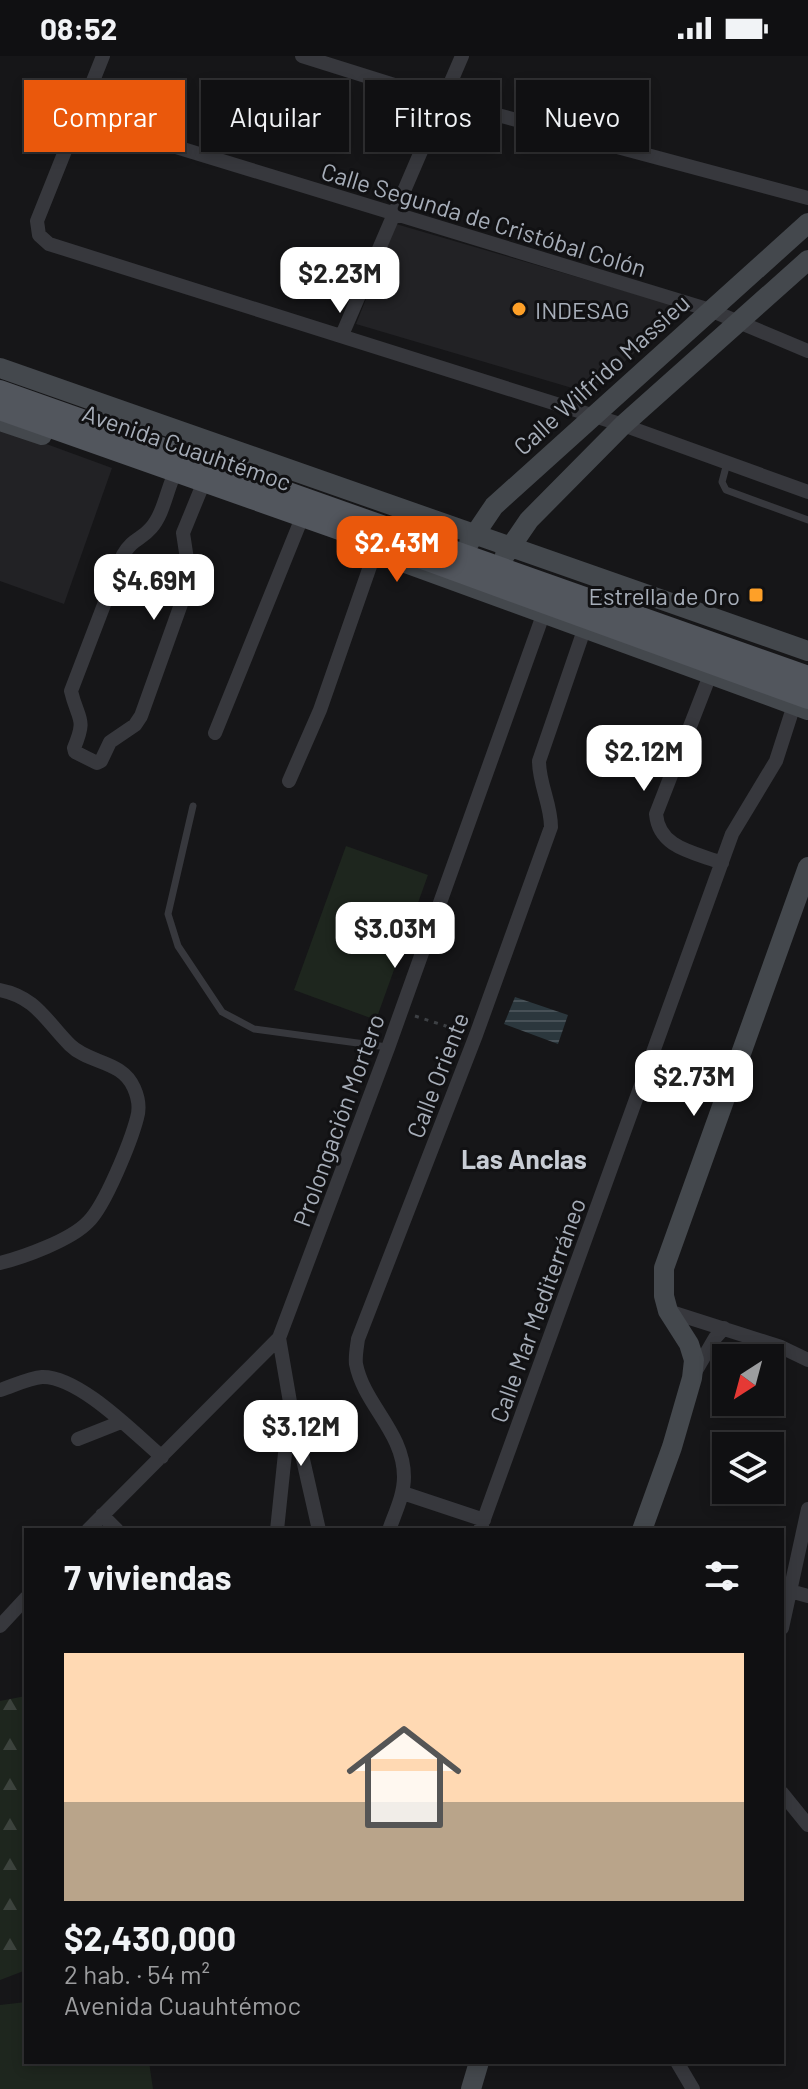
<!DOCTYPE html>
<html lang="es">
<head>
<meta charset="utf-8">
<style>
  body { margin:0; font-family:Barlow,sans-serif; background:#1e1e20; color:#f1f3f6; height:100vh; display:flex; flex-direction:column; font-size:30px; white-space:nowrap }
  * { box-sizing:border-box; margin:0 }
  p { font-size:26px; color:#9c9d9f }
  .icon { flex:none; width:44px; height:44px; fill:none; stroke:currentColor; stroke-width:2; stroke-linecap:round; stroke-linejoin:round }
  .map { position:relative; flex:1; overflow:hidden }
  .sheet { position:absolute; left:24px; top:1472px; width:760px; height:536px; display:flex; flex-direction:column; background:#101012; border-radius:0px; box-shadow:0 4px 12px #0003,0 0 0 2px #303032 }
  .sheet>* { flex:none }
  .banner { position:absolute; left:24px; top:24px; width:760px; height:72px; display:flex; gap:16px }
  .needle { width:52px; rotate:216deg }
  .tools { position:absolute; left:712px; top:1288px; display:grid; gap:16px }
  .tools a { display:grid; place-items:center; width:72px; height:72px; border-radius:0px; background:#101012; box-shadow:0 4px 12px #0003,0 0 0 2px #303032; font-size:40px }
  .price { position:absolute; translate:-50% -68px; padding:0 18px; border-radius:16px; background:#fff; color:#222; font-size:26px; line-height:52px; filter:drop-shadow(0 2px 4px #0008) }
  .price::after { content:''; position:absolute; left:50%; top:48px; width:24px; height:18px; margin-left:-12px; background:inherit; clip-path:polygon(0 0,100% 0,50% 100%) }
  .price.active { background:#ea580c; color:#fff }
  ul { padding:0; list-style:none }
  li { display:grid; align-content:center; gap:16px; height:424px; padding:0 40px }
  li span { display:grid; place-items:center; height:248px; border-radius:0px; color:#555 }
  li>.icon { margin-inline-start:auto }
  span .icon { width:144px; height:144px; fill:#fffc; stroke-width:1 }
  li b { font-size:34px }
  h2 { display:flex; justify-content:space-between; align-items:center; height:96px; padding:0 40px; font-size:34px }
  .tag { padding:0 28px; border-radius:0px; background:#101012; box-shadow:0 4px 12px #0003,0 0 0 2px #303032; font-size:28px; line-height:72px }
  .tag.active { background:#ea580c; color:#fff }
  .status { display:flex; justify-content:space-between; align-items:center; height:56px; padding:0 40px; background:#101012; direction:ltr }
  .status svg { height:22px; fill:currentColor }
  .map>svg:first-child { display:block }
  .built { fill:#222225 }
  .forest { fill:url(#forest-firs) }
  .garden { fill:#1e261e }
  .water { fill:url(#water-rules) }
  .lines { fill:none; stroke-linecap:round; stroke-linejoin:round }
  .path { stroke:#3d4044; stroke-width:3; stroke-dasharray:4 6; stroke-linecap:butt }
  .lane { stroke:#37383d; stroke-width:7 }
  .street { stroke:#37383d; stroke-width:14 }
  .secondary { stroke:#44484d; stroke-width:20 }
  .primary-bridge { stroke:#52565d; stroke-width:22 }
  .poi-dot { fill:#fea028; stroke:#111113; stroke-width:3 }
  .labels { text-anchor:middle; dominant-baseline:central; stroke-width:6; stroke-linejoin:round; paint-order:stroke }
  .street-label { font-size:24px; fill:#a7aeb9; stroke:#111113 }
  .poi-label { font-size:24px; fill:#a7aeb9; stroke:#111113; text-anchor:start }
  .neighbourhood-label { font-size:26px; font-weight:bold; fill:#c8cdd5; stroke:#111113 }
</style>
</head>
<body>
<div class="status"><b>08:52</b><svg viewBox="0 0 49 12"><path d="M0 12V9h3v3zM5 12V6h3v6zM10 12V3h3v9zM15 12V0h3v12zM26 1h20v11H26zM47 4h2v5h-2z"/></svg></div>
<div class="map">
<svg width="808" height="2033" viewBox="0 0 808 2033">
  <defs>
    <pattern id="forest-firs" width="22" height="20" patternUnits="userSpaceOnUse" patternTransform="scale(2)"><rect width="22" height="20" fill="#1e261e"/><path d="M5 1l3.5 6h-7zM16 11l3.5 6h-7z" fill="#3c433d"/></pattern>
    <pattern id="water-rules" width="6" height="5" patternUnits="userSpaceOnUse" patternTransform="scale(2)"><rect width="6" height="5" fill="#2b373d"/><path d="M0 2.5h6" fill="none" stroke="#475157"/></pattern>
  </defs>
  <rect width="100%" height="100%" fill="#161618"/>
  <!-- built -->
  <path class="built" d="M 396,168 L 673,249 L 680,257 L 589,337 L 356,268 Z
    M 0,371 L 112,412 L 64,548 L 0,525 Z"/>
  <!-- forest -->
  <path class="forest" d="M 26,1640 L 26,1914 L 0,1924 L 0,1645 Z"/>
  <!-- garden -->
  <path class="garden" d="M 346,790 L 428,819 L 376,964 L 294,934 Z
    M 26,1946 L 26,2006 L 149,2006 L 153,2033 L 0,2033 L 0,1949 Z"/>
  <!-- water -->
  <path class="water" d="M 515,941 L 568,959 L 558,988 L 504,968 Z"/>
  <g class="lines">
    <!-- path -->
    <path class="path" d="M 415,960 L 461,975"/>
    <!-- lane -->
    <path class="lane" d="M 727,407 L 722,426 L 726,434 L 808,464
      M 193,750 L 168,858 L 178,890 L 222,956 L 254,973 L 387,991"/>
    <!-- street -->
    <path class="street" d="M 103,0 L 37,165 L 39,179 L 49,188 L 623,369 L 808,436
      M 302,0 L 442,44 L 808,142
      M 78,61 L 710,254 L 808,295
      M 342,279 L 462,0
      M 172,424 C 166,439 162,460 151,472 C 141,484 133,482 123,499 L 71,635 C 78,665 87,661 74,692 L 75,696 L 97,707 L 101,705 L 110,686 L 135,669 L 141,660 L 190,523 L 183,477 L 201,433
      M 710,619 L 656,758 C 659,792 693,796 722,807
      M 215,677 L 299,469
      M 289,725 L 320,654 L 375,496
      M 0,934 C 36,941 46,965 70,989 C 89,1008 122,1004 134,1032 C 138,1041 140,1052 137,1062 C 131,1085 105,1150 88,1166 C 71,1184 24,1201 0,1207
      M 668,1255 L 781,1291 L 808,1304
      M 279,1282 L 290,1346 L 319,1474
      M 694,1318 L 715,1282 L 724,1272
      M 0,1334 C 13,1330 29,1322 42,1321 C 79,1320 134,1377 162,1401
      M 78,1383 L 121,1366
      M 403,1437 L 484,1464
      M 102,1459 L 117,1474
      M 88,1474 L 279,1282 L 388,992 L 543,559
      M 277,1474 L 289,1359
      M 389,1474 C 395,1457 404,1439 404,1421 C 404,1376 364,1349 356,1308 C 355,1300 357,1291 358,1283 L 476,979 L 551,771 C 551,748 539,728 539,705 L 584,574
      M 480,1474 L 732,778 L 776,705 L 794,649
      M 790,1535 L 808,1540
      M 0,1570 L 26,1542
      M 782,1572 L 808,1453
      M 782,1737 L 808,1769
      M 677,2006 L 693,2033"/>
    <!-- secondary -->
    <path class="secondary" d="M 0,312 L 808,595
      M 0,365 L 42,379
      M 469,487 L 494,450 L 808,167
      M 381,498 L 808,654
      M 505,499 L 529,464 L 623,369 L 808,204
      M 642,1474 L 672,1391 L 692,1322 L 694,1304 L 689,1288 L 668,1255 L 664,1240 L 664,1212 L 808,811
      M 471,2033 L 479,2006"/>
    <!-- primary-bridge -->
    <path class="primary-bridge" d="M 0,335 L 808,621
      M 0,353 L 433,506 L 808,642"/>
  </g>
  <!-- markers -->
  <g class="poi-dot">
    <circle cx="519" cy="253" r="8"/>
    <rect x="748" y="531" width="16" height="16" rx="4"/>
  </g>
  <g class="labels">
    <!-- street labels -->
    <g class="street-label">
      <text transform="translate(484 163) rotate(17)">Calle Segunda de Cristóbal Colón</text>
      <text transform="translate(601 318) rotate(-42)">Calle Wilfrido Massieu</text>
      <text transform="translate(187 391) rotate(19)">Avenida Cuauhtémoc</text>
      <text transform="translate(437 1019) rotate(-69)">Calle Oriente</text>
      <text transform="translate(338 1064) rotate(-70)">Prolongación Mortero</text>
      <text transform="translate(537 1254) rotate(-70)">Calle Mar Mediterráneo</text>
    </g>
    <!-- poi labels -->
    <g class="poi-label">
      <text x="535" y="253">INDESAG</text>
      <text x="740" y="539" text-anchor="end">Estrella de Oro</text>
    </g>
    <!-- neighbourhood labels -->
    <g class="neighbourhood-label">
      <text x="524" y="1102">Las Anclas</text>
    </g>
  </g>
</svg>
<div class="tools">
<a><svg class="needle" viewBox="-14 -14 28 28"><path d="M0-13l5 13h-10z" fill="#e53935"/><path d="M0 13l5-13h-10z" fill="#9c9d9f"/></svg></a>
<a><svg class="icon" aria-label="layers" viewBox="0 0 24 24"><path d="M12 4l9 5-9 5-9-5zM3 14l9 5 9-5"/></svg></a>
</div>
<b class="price" style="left:340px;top:259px">$2.23M</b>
<b class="price active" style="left:397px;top:528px">$2.43M</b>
<b class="price" style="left:154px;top:566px">$4.69M</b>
<b class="price" style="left:644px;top:737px">$2.12M</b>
<b class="price" style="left:395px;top:914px">$3.03M</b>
<b class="price" style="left:694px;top:1062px">$2.73M</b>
<b class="price" style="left:301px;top:1412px">$3.12M</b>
<div class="banner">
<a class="tag active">Comprar</a>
<a class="tag">Alquilar</a>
<a class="tag">Filtros</a>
<a class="tag">Nuevo</a>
</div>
<section class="sheet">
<h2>7 viviendas<svg class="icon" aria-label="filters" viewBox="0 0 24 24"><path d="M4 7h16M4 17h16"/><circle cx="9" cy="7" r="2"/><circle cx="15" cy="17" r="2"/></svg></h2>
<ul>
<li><span style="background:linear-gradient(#ffd9b3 60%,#b9a48a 0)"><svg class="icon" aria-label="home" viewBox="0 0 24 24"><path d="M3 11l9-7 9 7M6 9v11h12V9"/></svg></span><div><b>$2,430,000</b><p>2 hab. · 54 m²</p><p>Avenida Cuauhtémoc</p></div></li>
</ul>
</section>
</div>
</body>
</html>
